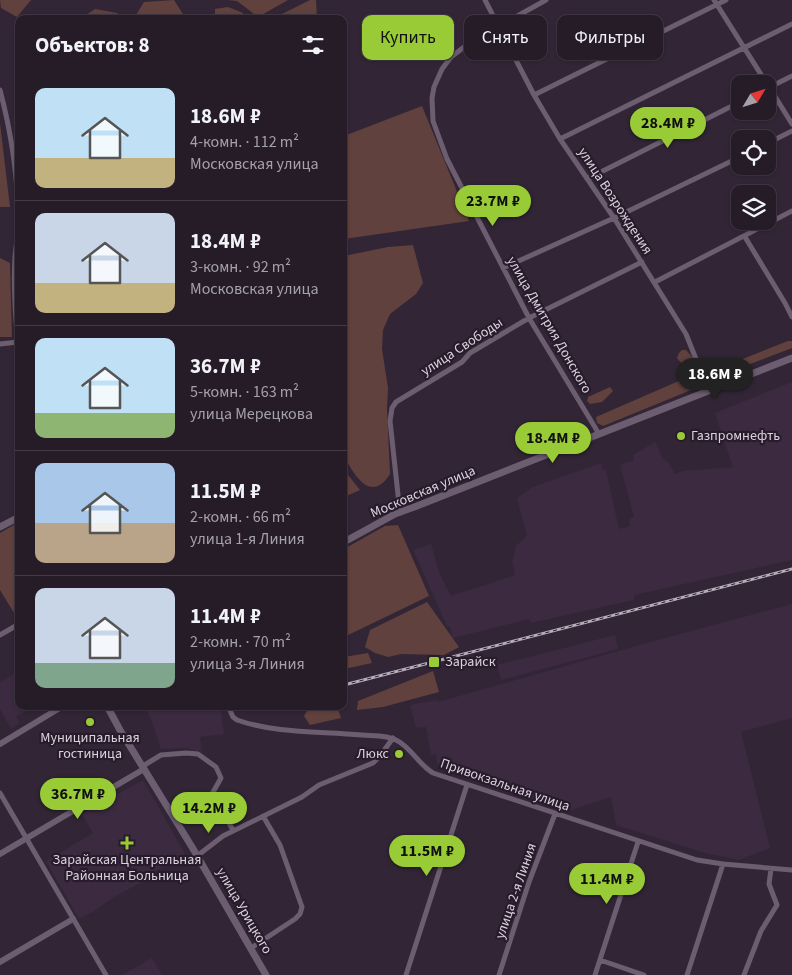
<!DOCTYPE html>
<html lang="ru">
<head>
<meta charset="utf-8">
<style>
  body { margin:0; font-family:"Source Sans 3",sans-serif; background:#2e2530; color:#f1f3f6; height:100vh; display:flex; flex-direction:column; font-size:19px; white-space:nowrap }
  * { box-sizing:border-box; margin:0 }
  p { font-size:16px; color:#a4a1a8 }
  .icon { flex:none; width:28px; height:28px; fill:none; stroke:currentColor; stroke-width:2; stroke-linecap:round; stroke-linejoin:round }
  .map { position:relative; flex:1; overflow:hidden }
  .details { position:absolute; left:15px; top:15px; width:332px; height:695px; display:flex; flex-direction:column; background:#261c28; border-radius:10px; box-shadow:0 1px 4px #0004,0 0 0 1px #423a45 }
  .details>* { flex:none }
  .guide { position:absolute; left:362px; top:15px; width:354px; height:45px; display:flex; gap:10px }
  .needle { width:32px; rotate:52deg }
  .buttons { position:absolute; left:731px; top:75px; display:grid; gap:10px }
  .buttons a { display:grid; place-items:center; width:45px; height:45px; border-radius:10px; background:#261c28; box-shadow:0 1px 4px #0004,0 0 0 1px #423a45; font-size:25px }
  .price { position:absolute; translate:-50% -42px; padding:0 11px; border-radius:18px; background:#99cb36; color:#111; font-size:16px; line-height:32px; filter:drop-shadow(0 1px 2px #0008) }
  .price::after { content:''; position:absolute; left:50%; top:30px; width:15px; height:11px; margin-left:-8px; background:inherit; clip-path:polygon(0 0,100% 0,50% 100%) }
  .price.on { background:#222; color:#fff }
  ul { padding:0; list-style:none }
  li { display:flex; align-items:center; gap:15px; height:125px; padding:0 20px }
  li+li { border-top:1px solid #423a45 }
  li span { display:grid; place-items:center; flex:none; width:140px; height:100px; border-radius:10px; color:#555 }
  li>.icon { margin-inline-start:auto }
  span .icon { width:60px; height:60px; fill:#fffc; stroke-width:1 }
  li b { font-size:21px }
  h2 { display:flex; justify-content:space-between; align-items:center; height:60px; padding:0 20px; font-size:21px }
  .chip { padding:0 18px; border-radius:10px; background:#261c28; box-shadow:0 1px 4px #0004,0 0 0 1px #423a45; font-size:18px; line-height:45px }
  .chip.on { background:#99cb36; color:#111 }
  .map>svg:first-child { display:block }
  .built { fill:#3b2a40 }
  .green { fill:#61413d }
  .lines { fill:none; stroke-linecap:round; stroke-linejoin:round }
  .minor { stroke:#6c5e70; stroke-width:5 }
  .tertiary { stroke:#6c5e70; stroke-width:6 }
  .secondary { stroke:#6c5e70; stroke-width:7 }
  .rail-casing { stroke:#b6adb8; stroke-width:3 }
  .rail { stroke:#281c2c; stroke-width:1; stroke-dasharray:4; stroke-linecap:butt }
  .poi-dot { fill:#99cb36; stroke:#281c2c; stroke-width:2 }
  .labels { text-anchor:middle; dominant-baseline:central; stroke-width:4.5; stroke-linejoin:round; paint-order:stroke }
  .street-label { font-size:14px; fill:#dad2dc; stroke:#281c2c }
  .poi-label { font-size:14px; fill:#dad2dc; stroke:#281c2c; text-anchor:start }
</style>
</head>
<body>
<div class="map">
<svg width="792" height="975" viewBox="0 0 792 975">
  <rect width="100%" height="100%" fill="#322636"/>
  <!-- built -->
  <path class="built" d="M 792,382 L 792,560 L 634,595 L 634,600 L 531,623 L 529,619 L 453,638 L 450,626 L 447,626 L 413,550 L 431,544 L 440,575 L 451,596 L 515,575 L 512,562 L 516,546 L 527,535 L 517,498 L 533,487 L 601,463 L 603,470 L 606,470 L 619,529 L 630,526 L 629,519 L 634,517 L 620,465 L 634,460 L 633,455 L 655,442 L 663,459 L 668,462 L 675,474 L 683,471 L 733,467 L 715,413 Z
    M 792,604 L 792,718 L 741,732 L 770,848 L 739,860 L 705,853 L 616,825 L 611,797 L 571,810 L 437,764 L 436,754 L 431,755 L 426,727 L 416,728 L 410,705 L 437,700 L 438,702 L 639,645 Z
    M 615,635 L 618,649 L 501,680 L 497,665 Z
    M 19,671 L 19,706 L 37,706 L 16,716 L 20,723 L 11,729 L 0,709 L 0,682 Z
    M 146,706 L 220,706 L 224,734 L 200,737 L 202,752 L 191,750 L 188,748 L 160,749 L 159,742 Z
    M 143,780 L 185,854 L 152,873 L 140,883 L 114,897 L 91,913 L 79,919 L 46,861 L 93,833 L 82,814 Z
    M 152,958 L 162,975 L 122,975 Z"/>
  <!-- green -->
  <path class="green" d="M 0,0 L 31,0 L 17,17 L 1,8 Z
    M 174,0 L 186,19 L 138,19 L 136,15 L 144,2 Z
    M 228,0 L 288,0 L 258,17 L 237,1 Z
    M 310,0 L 316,0 L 317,19 L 272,19 Z
    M 228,7 L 243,13 L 242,19 L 215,19 L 215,9 Z
    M 95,9 L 117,13 L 122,19 L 80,19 Z
    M 422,106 L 469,221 L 344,239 L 344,136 Z
    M 0,123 L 10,207 L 0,207 Z
    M 413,245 L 423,283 L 416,294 L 390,314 L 383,330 L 382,349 L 388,388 L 387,409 L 390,474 C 371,504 354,475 344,456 L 344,256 L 388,247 Z
    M 0,258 L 10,263 L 12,337 L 0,337 Z
    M 788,341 L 792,341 L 792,348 L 713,378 L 710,372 Z
    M 682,350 L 686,350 L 693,358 L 691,364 C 684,366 681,363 677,358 L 679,353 Z
    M 688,377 L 697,382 L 696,388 L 603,426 L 597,423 L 596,417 Z
    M 610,387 L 613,391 L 602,402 L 590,404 L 587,401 L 588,397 Z
    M 344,470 L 360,490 L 344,497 Z
    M 19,522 L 19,621 L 0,590 L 0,533 Z
    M 398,525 L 429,596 L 344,637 L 344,549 L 385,526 Z
    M 427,602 L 459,647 L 444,655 L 401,654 L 388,657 L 375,653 L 365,647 L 370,630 Z
    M 368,653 L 372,663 L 344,669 L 344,657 Z
    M 433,671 L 439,692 L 383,707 L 357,710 L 358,701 Z
    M 315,706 L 337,706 L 341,718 L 310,725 L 304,716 L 308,709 Z"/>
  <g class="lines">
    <!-- minor -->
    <path class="minor" d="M 485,0 L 534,95 L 560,139 L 614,218 L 686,334 L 698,364 L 707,391
      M 546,0 L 472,41 L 451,57 L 442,69 L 434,87 L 432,98 L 433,121 L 447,159 L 529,318 L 599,434
      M 714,0 L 767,84
      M 768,85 L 792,124
      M 768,88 L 792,76
      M 0,90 C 11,132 18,175 18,219 C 19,231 16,244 15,257 C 13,289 16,323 19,356
      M 534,95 L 726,0
      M 560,139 L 792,24
      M 768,143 L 792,131
      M 587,179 L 740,102
      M 745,237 L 785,303 L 792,317
      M 503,268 L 614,218 L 740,157
      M 655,282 L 792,211
      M 0,344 L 18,342
      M 400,513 L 390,421 L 392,408 L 396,402 L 462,362 L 470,353 L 529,318 L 642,262
      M 0,635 L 19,624
      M 228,706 L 233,717 L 237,720 C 277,734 320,731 362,735 C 372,736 387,735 396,740 C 410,746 419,765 433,773 L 697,860 L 723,864 L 792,870
      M 143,766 L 161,755 L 186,753 L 198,754 L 216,767 L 221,778 L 212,794 L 233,830
      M 0,793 L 106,975
      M 197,856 L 223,836 L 302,797 L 319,785 L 373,763 L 380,756 L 393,738
      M 251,948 L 295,919 L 300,914 L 302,907 L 280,845 L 263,816
      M 600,960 L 644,975
      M 406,975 L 467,785
      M 499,975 L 529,882 L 555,814
      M 595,975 L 638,842
      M 687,975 L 723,864
      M 744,975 L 761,931 L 777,905 L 769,884 L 771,869"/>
    <!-- tertiary -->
    <path class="tertiary" d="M 0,744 L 63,706
      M 0,854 L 144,769
      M 0,962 L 73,919"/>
    <!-- secondary -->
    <path class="secondary" d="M 0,527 L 19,517
      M 344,542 L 395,514 L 417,506 L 792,358
      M 107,706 L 120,730 L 192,847 L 266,975"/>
    <defs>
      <path id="rail" d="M 344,685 L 792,569
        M 265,707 L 270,706"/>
    </defs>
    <!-- rail casing -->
    <use href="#rail" class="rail-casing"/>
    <!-- rail -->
    <use href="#rail" class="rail"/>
  </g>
  <!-- markers -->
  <g class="poi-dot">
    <circle cx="681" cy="436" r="5"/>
    <rect x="428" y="656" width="12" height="12" rx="2.5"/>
    <circle cx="90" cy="722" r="5"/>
    <circle cx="399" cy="754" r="5"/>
    <path d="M124.5 835.5h5v5h5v5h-5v5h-5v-5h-5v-5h5z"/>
  </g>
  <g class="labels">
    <!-- street labels -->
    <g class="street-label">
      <text transform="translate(615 201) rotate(57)">улица Возрождения</text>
      <text transform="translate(549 325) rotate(60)">улица Дмитрия Донского</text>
      <text transform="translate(462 347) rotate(-33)">улица Свободы</text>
      <text transform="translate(423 492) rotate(-23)">Московская улица</text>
      <text transform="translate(505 785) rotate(19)">Привокзальная улица</text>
      <text transform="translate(516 891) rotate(-71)">улица 2-я Линия</text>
      <text transform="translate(244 911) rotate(60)">улица Урицкого</text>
    </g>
    <!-- poi labels -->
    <g class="poi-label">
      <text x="691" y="436">Газпромнефть</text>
      <text x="445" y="662">Зарайск</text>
      <text x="90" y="738" text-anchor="middle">Муниципальная<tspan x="90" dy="16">гостиница</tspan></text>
      <text x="389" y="754" text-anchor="end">Люкс</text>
      <text x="127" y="860" text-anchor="middle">Зарайская Центральная<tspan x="127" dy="16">Районная Больница</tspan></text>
    </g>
  </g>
</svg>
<div class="buttons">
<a><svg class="needle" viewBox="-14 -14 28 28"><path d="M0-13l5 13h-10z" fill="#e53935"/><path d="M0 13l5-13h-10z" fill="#a4a1a8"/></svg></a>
<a><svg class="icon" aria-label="locate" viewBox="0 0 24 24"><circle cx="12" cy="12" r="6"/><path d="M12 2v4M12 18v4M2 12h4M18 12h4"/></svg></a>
<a><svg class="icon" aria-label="layers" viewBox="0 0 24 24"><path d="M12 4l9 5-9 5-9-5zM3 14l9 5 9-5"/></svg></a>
</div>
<b class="price" style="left:668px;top:149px">28.4M ₽</b>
<b class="price" style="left:493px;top:227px">23.7M ₽</b>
<b class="price on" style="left:715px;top:400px">18.6M ₽</b>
<b class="price" style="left:553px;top:464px">18.4M ₽</b>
<b class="price" style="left:78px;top:820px">36.7M ₽</b>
<b class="price" style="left:209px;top:834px">14.2M ₽</b>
<b class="price" style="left:427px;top:877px">11.5M ₽</b>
<b class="price" style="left:607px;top:905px">11.4M ₽</b>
<div class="guide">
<a class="chip on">Купить</a>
<a class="chip">Снять</a>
<a class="chip">Фильтры</a>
</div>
<section class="details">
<h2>Объектов: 8<svg class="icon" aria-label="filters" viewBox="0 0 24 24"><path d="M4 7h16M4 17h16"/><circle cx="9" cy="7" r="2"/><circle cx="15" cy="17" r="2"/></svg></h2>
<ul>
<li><span style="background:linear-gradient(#bfe0f5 70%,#c2b280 0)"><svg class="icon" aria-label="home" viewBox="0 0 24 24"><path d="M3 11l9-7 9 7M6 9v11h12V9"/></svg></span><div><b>18.6M ₽</b><p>4-комн. · 112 m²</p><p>Московская улица</p></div></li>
<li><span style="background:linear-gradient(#c9d6e8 70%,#c2b280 0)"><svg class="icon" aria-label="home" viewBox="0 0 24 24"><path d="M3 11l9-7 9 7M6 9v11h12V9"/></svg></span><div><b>18.4M ₽</b><p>3-комн. · 92 m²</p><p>Московская улица</p></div></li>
<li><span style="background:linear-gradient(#bfe0f5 75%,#8fb573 0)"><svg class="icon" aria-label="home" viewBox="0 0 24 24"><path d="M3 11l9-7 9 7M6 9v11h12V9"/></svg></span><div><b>36.7M ₽</b><p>5-комн. · 163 m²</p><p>улица Мерецкова</p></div></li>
<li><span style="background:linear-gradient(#a9c7e8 60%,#b9a48a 0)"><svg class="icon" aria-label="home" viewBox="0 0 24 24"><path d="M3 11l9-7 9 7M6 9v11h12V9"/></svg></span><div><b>11.5M ₽</b><p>2-комн. · 66 m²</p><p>улица 1-я Линия</p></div></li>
<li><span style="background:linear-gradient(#c9d6e8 75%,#7fa58c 0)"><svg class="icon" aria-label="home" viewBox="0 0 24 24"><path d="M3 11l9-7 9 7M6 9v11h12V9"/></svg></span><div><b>11.4M ₽</b><p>2-комн. · 70 m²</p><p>улица 3-я Линия</p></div></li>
</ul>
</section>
</div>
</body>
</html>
